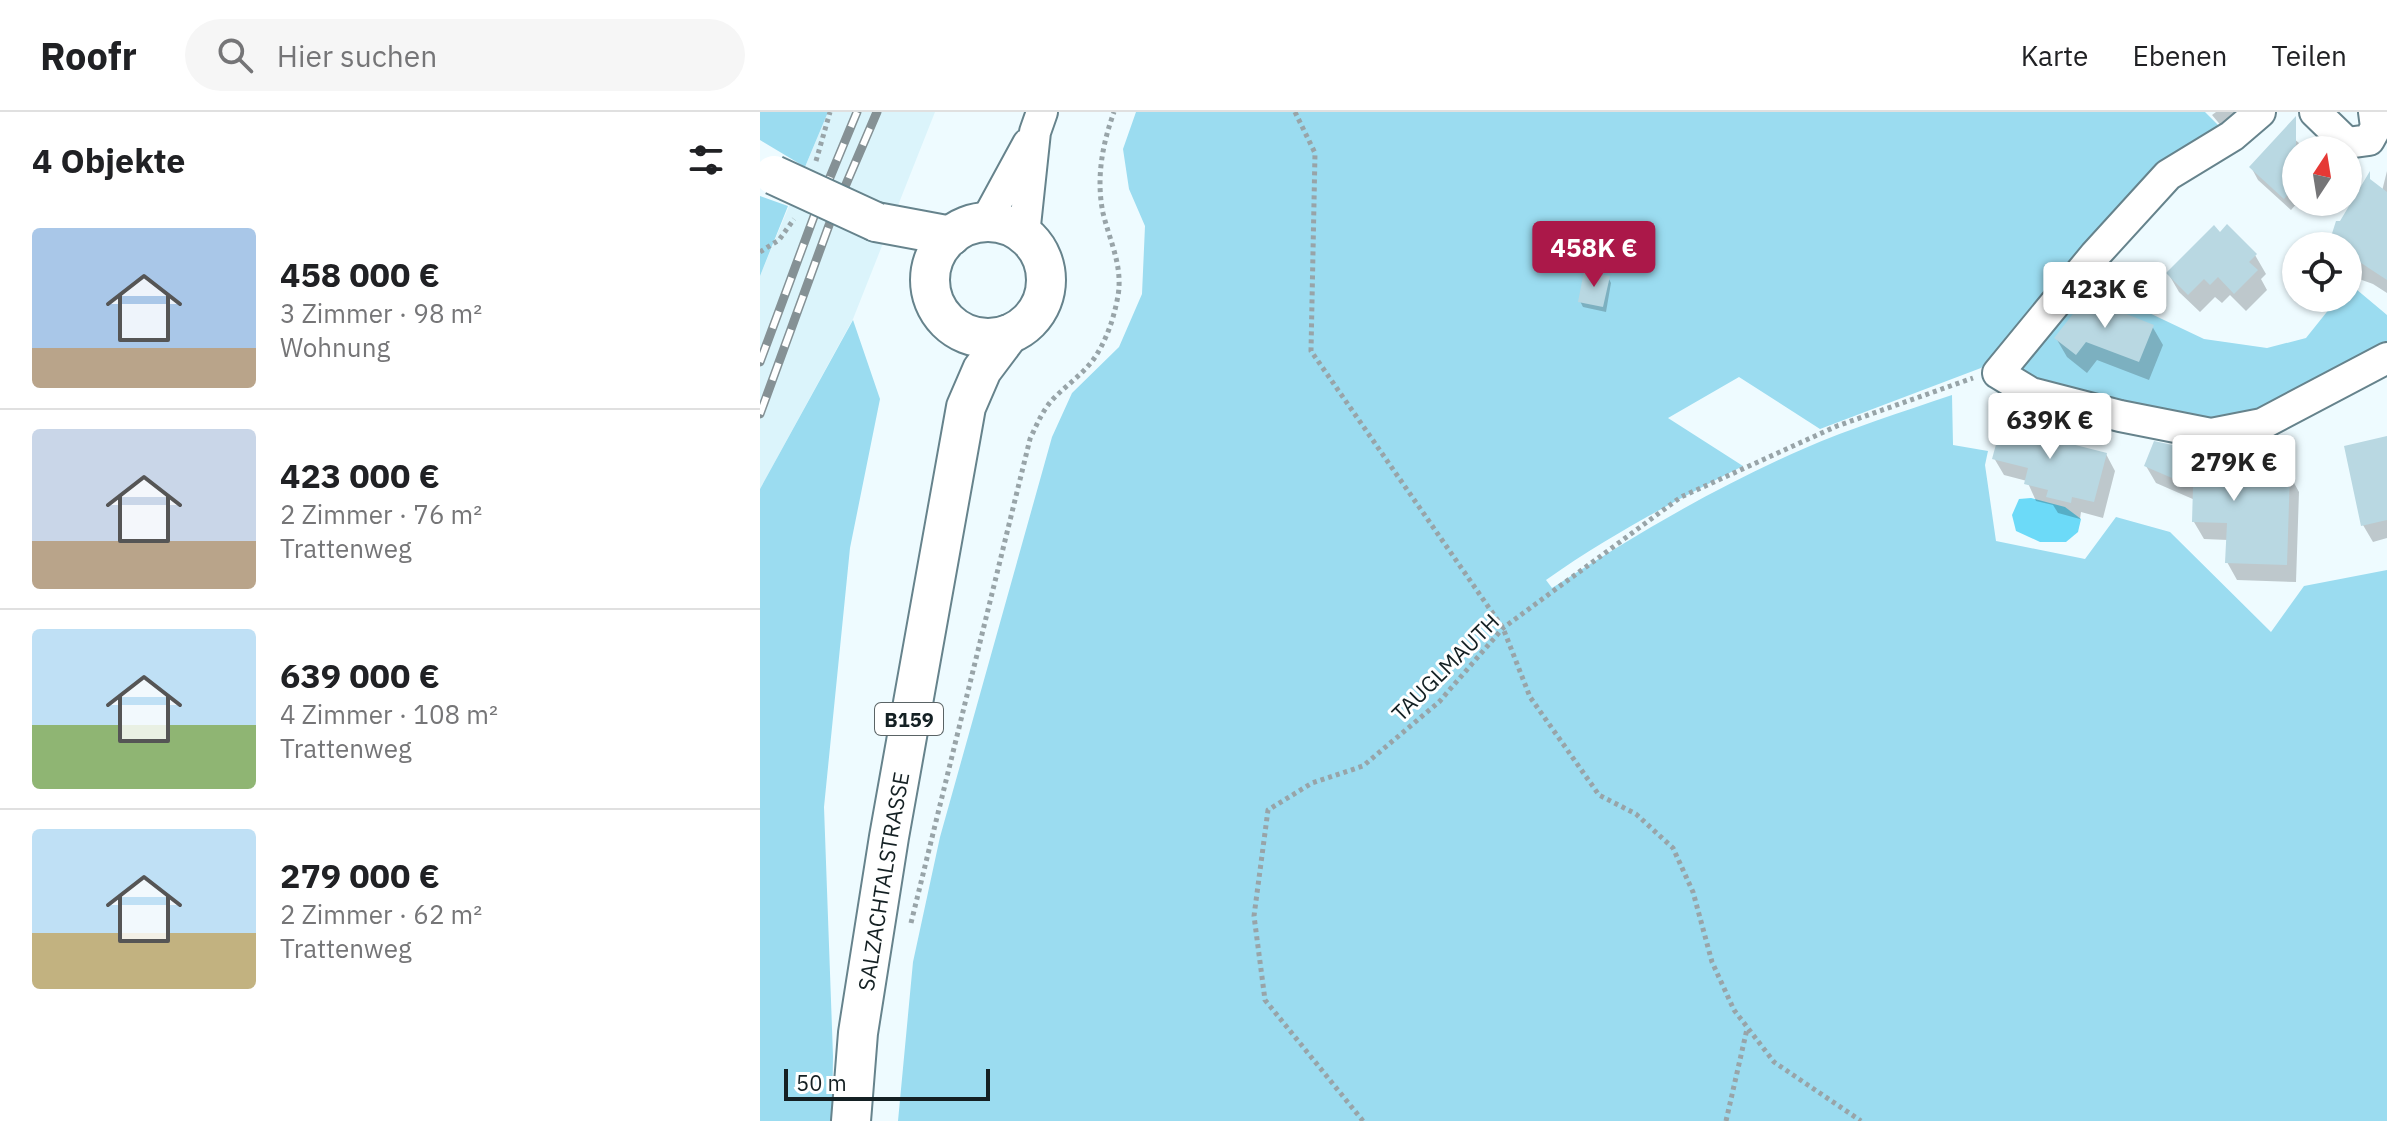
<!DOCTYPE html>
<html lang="de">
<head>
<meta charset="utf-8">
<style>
  body { margin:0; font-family:"IBM Plex Sans",sans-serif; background:#f6f6f6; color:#202124; height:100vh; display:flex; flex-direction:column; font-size:30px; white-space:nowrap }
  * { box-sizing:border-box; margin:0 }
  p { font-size:26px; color:#757577 }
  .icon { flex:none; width:44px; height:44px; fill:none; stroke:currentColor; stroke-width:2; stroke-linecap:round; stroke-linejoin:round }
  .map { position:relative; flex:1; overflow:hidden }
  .sheet { display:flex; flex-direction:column; background:#fff; width:760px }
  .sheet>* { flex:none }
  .needle { width:52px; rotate:12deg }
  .tools { position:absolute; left:1522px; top:24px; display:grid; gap:16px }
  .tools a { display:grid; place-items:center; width:80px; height:80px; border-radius:50%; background:#fff; box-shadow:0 2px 6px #0004; font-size:40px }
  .scale { position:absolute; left:24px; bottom:20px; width:206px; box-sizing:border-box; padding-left:8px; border:4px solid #142023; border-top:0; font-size:22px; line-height:28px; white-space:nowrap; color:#142023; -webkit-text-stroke:6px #fff; paint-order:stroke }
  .price { position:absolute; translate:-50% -68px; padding:0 18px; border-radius:8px; background:#fff; color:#222; font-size:26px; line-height:52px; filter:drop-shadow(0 2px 4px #0008) }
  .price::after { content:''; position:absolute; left:50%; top:48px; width:24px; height:18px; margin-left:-12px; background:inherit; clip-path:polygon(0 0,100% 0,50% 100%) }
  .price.current { background:#ab1849; color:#fff }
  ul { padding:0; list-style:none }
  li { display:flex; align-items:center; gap:24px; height:200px; padding:0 32px }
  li+li { border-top:2px solid #e0e0e0 }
  li span { display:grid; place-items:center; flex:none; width:224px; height:160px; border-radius:8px; color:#555 }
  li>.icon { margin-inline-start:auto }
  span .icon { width:96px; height:96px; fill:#fffc; stroke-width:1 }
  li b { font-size:34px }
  h2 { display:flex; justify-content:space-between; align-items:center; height:96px; padding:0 32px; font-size:34px }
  header { display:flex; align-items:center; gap:48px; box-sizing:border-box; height:112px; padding:0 40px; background:#fff; border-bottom:2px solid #e0e0e0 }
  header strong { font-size:38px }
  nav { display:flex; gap:44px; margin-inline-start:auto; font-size:28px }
  .search { width:560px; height:72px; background:#f6f6f6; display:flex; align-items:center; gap:20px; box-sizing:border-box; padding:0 28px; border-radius:44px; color:#757577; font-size:30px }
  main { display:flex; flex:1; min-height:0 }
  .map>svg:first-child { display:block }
  .built { fill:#dbf4fb }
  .green { fill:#9bdcf0 }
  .water { fill:#6cdaf8 }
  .shadow { fill:#0003 }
  .building { fill:#b9d8e2 }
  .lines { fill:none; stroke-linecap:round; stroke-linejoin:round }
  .minor-casing { stroke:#66838c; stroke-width:34 }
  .major-casing { stroke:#66838c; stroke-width:42 }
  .path { stroke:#98a4a8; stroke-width:5; stroke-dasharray:4 4; stroke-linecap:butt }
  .minor { stroke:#fff; stroke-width:30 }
  .major { stroke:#fff; stroke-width:38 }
  .rail-casing { stroke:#859195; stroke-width:9 }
  .rail { stroke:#fff; stroke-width:6; stroke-dasharray:18; stroke-linecap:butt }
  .major-bridge-casing { stroke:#66838c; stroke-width:42; stroke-linecap:butt }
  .major-bridge { stroke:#fff; stroke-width:38 }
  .labels { text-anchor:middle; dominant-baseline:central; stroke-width:6; stroke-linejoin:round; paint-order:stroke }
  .shield { fill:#fff; stroke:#5a6365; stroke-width:2 }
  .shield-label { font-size:20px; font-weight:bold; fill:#142023 }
  .street-label { font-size:22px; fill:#142023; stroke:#fff }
</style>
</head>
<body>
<header>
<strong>Roofr</strong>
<div class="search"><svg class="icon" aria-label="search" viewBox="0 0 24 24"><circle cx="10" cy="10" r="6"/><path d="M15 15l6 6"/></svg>Hier suchen</div>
<nav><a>Karte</a><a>Ebenen</a><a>Teilen</a></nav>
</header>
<main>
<section class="sheet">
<h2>4 Objekte<svg class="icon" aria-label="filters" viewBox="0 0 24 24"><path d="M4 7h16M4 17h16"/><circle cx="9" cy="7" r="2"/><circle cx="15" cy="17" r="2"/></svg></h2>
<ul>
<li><span style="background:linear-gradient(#a9c7e8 75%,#b9a48a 0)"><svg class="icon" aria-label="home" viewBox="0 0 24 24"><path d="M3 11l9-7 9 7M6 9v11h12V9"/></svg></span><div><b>458 000 €</b><p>3 Zimmer · 98 m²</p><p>Wohnung</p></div></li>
<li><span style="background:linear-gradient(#c9d6e8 70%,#b9a48a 0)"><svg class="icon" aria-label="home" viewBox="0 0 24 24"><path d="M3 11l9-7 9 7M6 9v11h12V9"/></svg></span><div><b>423 000 €</b><p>2 Zimmer · 76 m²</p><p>Trattenweg</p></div></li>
<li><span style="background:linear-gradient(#bfe0f5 60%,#8fb573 0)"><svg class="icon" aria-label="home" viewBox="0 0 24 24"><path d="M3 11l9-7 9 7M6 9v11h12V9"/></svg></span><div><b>639 000 €</b><p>4 Zimmer · 108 m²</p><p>Trattenweg</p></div></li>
<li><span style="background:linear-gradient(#bfe0f5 65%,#c2b280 0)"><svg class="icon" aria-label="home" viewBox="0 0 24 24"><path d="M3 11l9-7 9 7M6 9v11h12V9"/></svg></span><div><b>279 000 €</b><p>2 Zimmer · 62 m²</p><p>Trattenweg</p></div></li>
</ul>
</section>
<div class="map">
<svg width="1627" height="1009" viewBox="0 0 1627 1009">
  <rect width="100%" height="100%" fill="#eefbff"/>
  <!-- built -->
  <path class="built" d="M 68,0 L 175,0 L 93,207 L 0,377 L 0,164 Z"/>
  <!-- green -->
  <path class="green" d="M 0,0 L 68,0 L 45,55 L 0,28 Z
    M 376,0 L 1445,0 L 1464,19 L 1256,225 L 1221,256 L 1060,317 L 979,265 L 908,306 L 983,354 C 915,389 848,424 786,468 L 792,476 C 872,425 955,375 1043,337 C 1091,316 1142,300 1192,283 L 1193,333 L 1228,339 L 1225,353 L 1236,429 L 1325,447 L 1356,405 L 1410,420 L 1511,520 L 1544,474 L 1627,458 L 1627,1009 L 138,1009 L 153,850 L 180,725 L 292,325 L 312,281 L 359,235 L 382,182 L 385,114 L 369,77 L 363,37 Z
    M 0,84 L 28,94 L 0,164 Z
    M 1324,170 L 1444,227 L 1507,236 L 1546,226 L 1578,186 L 1588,186 L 1590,172 L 1627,203 L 1627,238 L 1528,290 L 1443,312 L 1263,264 L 1263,248 Z
    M 93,208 L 120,287 L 90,436 L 64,695 L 73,944 L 72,1009 L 0,1009 L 0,377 Z"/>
  <!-- water -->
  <path class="water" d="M 1271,386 L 1305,395 L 1321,407 L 1318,420 L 1306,430 L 1280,430 L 1256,419 L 1252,403 L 1259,387 Z"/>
  <!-- shadow -->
  <path class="shadow" d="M 1456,0 L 1475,0 L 1477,4 L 1463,16 L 1452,3 Z
    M 1525,19 L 1547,38 L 1536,38 L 1536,90 L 1538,90 L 1531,98 L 1498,68 L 1491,55 Z
    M 1627,59 L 1627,181 L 1613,172 L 1588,163 L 1588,134 L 1570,134 L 1581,111 L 1622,79 Z
    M 1460,122 L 1495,143 L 1506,162 L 1501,167 L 1507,178 L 1486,199 L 1470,183 L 1462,191 L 1455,185 L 1440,200 L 1419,180 L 1408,161 Z
    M 848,165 L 851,171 L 846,200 L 823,195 L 820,189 Z
    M 1353,199 L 1392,214 L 1403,233 L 1389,268 L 1337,248 L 1327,261 L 1307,245 L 1296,226 Z
    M 1278,314 L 1285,327 L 1346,342 L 1355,359 L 1343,406 L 1321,400 L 1320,407 L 1298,401 L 1293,393 L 1276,389 L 1267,369 L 1244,363 L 1234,346 Z
    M 1627,328 L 1627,426 L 1613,430 L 1603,413 Z
    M 1448,348 L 1454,359 L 1529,362 L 1539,380 L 1536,470 L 1477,468 L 1467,450 L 1468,428 L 1444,427 L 1434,410 L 1435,388 L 1396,371 L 1386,354 Z"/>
  <!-- building -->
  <path class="building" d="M 1536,4 L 1536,73 L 1524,87 L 1489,55 Z
    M 1610,59 L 1610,67 L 1627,80 L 1627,168 L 1598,149 L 1588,145 L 1588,134 L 1568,134 L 1576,109 L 1580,109 Z
    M 1467,112 L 1497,142 L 1489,150 L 1498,158 L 1474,182 L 1458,165 L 1450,173 L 1444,167 L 1428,183 L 1406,161 L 1454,113 L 1460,120 Z
    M 824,159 L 850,164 L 843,195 L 818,190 Z
    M 1331,179 L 1354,197 L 1394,213 L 1379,250 L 1326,230 L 1316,243 L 1294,226 Z
    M 1244,303 L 1279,313 L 1276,323 L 1347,341 L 1334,390 L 1312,385 L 1311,391 L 1286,385 L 1288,378 L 1264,372 L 1268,356 L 1232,347 Z
    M 1627,324 L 1627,408 L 1601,414 L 1584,334 Z
    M 1394,329 L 1422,335 L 1449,347 L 1444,357 L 1530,360 L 1527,453 L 1465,451 L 1467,411 L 1432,410 L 1433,375 L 1384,354 Z"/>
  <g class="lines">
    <defs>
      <path id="minor" d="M 1500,0 L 1472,24 L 1408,63 L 1335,143 L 1238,261 L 1271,281 L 1360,304 L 1451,322 L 1502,312 L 1627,246
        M 1555,0 L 1587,31 L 1609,28 L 1616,15 L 1614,0
        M 225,111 L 268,32
        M 264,123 L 275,20 L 282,0"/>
      <g id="major">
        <path d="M 116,110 L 191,124"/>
        <circle cx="228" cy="168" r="58"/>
        <path id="s1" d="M 91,1009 L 98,921 L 129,725 L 206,295 L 222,258 L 249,222"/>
      </g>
    </defs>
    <!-- minor casing -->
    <use href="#minor" class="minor-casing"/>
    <!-- major casing -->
    <use href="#major" class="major-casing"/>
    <!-- path -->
    <path class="path" d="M 535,0 L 555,41 L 551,239 L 743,516 L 770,585 L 839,683 L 876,702 L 913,736 L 933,780 L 952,850 L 974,898 L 1014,950 L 1101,1009
      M 56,49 L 70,0
      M 0,140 L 19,128 L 34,107
      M 151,811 L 270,327 C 277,312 283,297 295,285 C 309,271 327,259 337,242 C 348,224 354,205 358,184 C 363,154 350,130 343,101 C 336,67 342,33 354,0
      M 603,1009 L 505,888 L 494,804 L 508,698 L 552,671 L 603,654 L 679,590 L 743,516 L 921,385 L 1077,314 L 1213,266
      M 966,1009 L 987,917"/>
    <!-- minor -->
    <use href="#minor" class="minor"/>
    <!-- major -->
    <use href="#major" class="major"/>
    <defs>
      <path id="rail" d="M 0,250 L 56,99 L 97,0
        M 0,302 L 72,105 L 117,0"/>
    </defs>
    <!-- rail casing -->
    <use href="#rail" class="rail-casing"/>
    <!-- rail -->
    <use href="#rail" class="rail"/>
    <defs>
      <path id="major-bridge" d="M 14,63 L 116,110"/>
    </defs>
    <!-- major-bridge casing -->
    <use href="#major-bridge" class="major-bridge-casing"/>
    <!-- major-bridge -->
    <use href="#major-bridge" class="major-bridge"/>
  </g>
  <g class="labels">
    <!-- shield labels -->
    <rect class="shield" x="115" y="591" width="68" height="32" rx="6"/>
    <g class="shield-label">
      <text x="149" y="607">B159</text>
    </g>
    <!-- street labels -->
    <g class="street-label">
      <text transform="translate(685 555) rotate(-45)">TAUGLMAUTH</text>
      <text stroke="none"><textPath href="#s1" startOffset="242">SALZACHTALSTRASSE</textPath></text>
    </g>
  </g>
</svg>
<div class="tools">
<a><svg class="needle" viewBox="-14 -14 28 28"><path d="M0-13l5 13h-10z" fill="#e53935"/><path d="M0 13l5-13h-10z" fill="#757577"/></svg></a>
<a><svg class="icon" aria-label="locate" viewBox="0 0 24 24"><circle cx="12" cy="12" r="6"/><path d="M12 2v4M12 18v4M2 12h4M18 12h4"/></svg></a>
</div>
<div class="scale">50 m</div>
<b class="price current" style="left:834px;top:177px">458K €</b>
<b class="price" style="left:1345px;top:218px">423K €</b>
<b class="price" style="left:1290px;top:349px">639K €</b>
<b class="price" style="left:1474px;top:391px">279K €</b>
</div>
</main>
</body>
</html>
